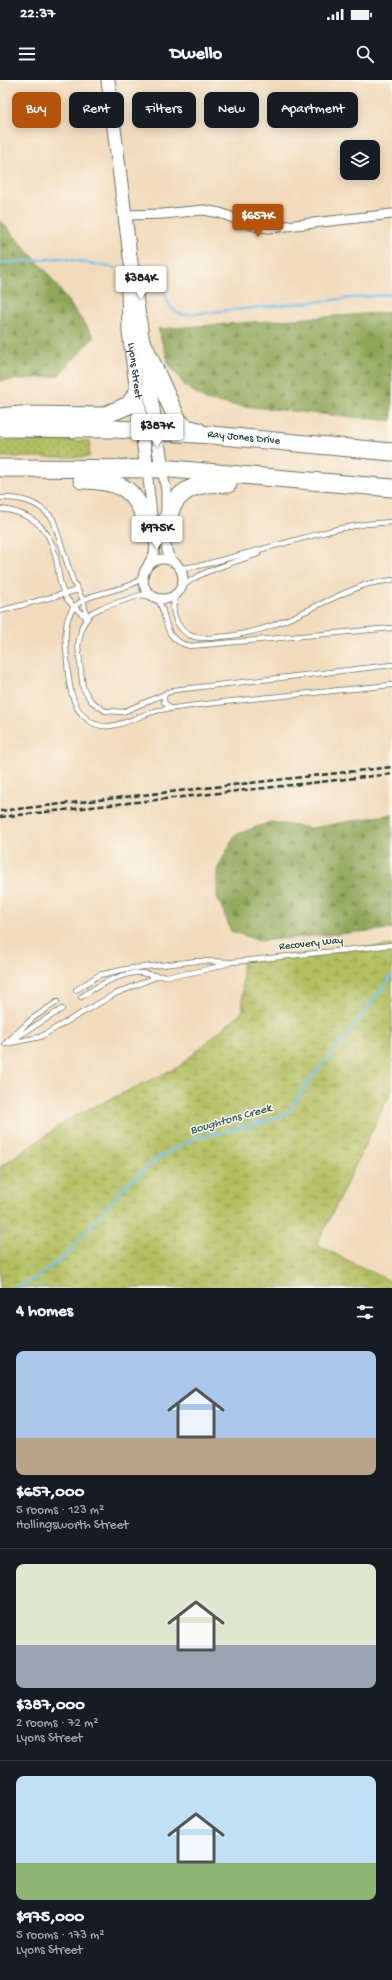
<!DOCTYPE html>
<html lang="en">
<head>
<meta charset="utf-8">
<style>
  body { margin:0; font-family:"Gochi Hand",sans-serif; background:#242831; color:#f1f3f6; height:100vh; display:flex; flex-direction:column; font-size:15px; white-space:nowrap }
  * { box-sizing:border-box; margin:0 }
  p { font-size:13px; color:#9ea1a6 }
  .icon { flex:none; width:22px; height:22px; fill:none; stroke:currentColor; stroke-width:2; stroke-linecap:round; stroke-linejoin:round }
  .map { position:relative; height:1208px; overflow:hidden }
  .drawer { display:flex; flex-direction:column; background:#171b24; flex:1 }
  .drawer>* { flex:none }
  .top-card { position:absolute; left:12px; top:12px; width:368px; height:36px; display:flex; gap:8px }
  .tools { position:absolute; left:340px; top:60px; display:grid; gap:8px }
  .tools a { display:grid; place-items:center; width:40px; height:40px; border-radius:8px; background:#171b24; box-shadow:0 2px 10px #0003; font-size:20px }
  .price { position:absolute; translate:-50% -34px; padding:0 9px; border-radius:4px; background:#fff; color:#222; font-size:13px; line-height:26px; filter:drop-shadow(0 1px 2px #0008) }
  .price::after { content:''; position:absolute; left:50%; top:24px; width:12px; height:9px; margin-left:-6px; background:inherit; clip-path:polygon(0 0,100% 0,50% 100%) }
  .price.current { background:#b45309; color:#fff }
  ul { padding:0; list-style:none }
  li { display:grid; align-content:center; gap:8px; height:212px; padding:0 16px }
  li+li { border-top:1px solid #363941 }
  li span { display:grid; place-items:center; height:124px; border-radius:8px; color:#555 }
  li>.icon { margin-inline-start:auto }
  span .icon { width:72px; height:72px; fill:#fffc; stroke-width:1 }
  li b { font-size:17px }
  h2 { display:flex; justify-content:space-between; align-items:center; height:48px; padding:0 16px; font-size:17px }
  .pill { padding:0 14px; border-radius:8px; background:#171b24; box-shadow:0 2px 10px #0003; font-size:14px; line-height:36px }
  .pill.current { background:#b45309; color:#fff }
  .status { display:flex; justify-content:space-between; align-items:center; height:28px; padding:0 20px; background:#171b24; direction:ltr }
  .status svg { height:11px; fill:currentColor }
  header { display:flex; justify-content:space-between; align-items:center; height:52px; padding:0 16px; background:#171b24; font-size:18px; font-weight:700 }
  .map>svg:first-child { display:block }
  .grass { fill:url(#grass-dots); stroke:#697e4a }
  .forest { fill:url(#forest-firs); stroke:#567245 }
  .wetland { fill:url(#wetland-marsh); stroke:#697e4a }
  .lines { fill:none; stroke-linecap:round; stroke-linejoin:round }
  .stream { stroke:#6fc2eb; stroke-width:2.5 }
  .lane-casing { stroke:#697464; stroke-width:6 }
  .street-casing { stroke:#697464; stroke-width:11 }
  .secondary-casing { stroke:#697464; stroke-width:15 }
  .highway-casing { stroke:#697464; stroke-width:19 }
  .lane { stroke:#fff; stroke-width:4.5 }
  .street { stroke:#fff; stroke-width:9 }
  .secondary { stroke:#fff; stroke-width:13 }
  .highway { stroke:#fff; stroke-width:17 }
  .rail { stroke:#1f3d34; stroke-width:2.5; stroke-dasharray:6 3; stroke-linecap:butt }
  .labels { text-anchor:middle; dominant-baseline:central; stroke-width:3; stroke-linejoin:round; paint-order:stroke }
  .street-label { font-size:11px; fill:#1f3d34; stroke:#fbf7ec }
  .water-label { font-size:12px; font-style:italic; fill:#335e62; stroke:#fbf7ec }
</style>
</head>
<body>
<div class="status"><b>22:37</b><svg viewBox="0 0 49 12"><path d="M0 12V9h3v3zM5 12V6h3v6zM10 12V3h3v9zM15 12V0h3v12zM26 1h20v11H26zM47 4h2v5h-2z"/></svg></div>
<header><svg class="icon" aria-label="menu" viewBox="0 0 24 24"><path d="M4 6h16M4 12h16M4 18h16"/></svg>Dwello<svg class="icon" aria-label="search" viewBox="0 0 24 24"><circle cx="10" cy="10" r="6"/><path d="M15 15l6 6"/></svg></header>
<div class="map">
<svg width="392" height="1208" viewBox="0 0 392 1208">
  <defs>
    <pattern id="grass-dots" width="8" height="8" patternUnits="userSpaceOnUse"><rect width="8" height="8" fill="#b3bf60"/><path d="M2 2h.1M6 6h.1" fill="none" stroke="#919c50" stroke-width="1.8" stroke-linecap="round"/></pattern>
    <pattern id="forest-firs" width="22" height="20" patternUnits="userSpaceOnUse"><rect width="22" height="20" fill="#8ea656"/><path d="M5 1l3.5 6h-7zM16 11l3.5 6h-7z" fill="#738848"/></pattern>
    <pattern id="wetland-marsh" width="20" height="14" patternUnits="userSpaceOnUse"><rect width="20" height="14" fill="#b3bf60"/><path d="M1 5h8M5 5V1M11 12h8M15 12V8" fill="none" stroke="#919c50"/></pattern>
  </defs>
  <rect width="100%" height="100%" fill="#fbf7ec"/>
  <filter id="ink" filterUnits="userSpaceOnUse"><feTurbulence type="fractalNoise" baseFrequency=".025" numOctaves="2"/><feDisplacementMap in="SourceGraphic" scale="8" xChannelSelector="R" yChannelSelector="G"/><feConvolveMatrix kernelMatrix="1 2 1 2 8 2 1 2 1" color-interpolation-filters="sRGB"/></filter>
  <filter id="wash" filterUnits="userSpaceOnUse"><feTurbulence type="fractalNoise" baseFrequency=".012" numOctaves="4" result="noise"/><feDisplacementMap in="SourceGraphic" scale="16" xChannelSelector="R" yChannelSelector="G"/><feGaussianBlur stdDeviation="0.9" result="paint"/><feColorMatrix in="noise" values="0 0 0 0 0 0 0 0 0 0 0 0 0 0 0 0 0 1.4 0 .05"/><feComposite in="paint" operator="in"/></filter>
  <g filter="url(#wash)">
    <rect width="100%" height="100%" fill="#f2dbbc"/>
    <!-- grass -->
    <path class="grass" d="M 0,360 L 90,361 L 89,377 L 0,377 Z"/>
    <!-- forest -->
    <path class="forest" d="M 0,140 L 46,191 L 94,257 L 58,296 L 0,301 Z
      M 392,232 L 392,341 L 232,325 L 206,320 L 185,306 L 169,284 L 158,249 Z
      M 392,734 L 392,849 L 260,861 L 231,851 L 217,816 L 217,790 L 235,755 L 270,742 L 311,748 Z"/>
    <!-- wetland -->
    <path class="wetland" d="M 392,865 L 392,1009 L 317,1165 L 392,1202 L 392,1208 L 0,1208 L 0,1087 L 72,1037 L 178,987 L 243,931 L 242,881 Z"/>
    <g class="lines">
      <!-- stream -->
      <path class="stream" d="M 0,183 L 60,178 L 116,188
        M 146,191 C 173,204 158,227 183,235 L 392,214
        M 14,1208 L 33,1200 L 64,1177 L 123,1108 L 155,1080 L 194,1058 L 254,1045 L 287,1034 L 311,998 L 356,944 L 392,895"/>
    </g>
  </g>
  <g filter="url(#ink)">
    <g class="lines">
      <defs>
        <path id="lane" d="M 0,418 C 22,417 38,422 53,439 L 73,501 L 83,520 L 87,538
          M 0,429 C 29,432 48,445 55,474 C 59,488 58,503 65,516 C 70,525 79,531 87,538
          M 176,485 L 183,488 L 203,485 L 337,449 L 366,444 L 392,442
          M 145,491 L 139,500 L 133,504 C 93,519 61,512 66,567 C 68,589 67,625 88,640 C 110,657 137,634 160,630 C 237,619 315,613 392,605
          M 181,509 C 193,493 238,481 258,474
          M 178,513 C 172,522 172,532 177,542 C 186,560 202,559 219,557 C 276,553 311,525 362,506 C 371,502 382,502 392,500
          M 153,517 L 141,515 L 101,528 L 91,533 L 82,546 L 78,566 L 83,608 L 91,621 L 105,631 L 123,632 L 174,610 L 392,585
          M 157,518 C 170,538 160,559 190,566 L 392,548
          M 0,531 L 78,510
          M 167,612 L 164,616 L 164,622 L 171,629
          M 76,910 L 99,895 L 126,889 L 197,881 L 232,882 L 392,865
          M 81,917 C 97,906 114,896 134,893 C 143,892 150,895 159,896 C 182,896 207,890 229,883
          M 14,959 L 62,929
          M 5,964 L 40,957 L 115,914 L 158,896
          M 5,964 L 33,938 L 57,922"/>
        <path id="street" d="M 125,135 L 163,134 L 203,130 L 220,133 L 255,146 L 269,148 L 392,134
          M 147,389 L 155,462 L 154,474 L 148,485
          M 162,389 L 166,410 L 166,432
          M 165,447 C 165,458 165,473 173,482
          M143 499a20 20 0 1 1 40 0a20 20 0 1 1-40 0Z"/>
        <g id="secondary">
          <path d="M 108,0 L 130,176 L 162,389"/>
          <path id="s1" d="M 128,206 L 129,252 L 147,389"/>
        </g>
        <g id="highway">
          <path d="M 144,266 L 178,341 L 186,348 L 198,351"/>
          <path d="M 0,337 L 20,335 L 103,336 L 129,325 L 137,313"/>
          <path id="s2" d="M 0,348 L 115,349 L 212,355 L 392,372"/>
          <path d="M 0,388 L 171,389 L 392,408"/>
          <path d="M 82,400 C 132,401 134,413 154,456"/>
          <path d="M 165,450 C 168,441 169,431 174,423 C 186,405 208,402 228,404"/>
        </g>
      </defs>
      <!-- lane casing -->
      <use href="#lane" class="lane-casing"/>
      <!-- street casing -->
      <use href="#street" class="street-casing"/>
      <!-- secondary casing -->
      <use href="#secondary" class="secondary-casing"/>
      <!-- highway casing -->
      <use href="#highway" class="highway-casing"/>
      <!-- lane -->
      <use href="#lane" class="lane"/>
      <!-- street -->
      <use href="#street" class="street"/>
      <!-- secondary -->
      <use href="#secondary" class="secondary"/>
      <!-- highway -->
      <use href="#highway" class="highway"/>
      <!-- rail -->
      <path class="rail" d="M 0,731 L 392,687
        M 0,737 L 392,694"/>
    </g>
  </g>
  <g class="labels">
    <!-- street labels -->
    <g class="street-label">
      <text stroke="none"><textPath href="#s1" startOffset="85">Lyons Street</textPath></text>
      <text stroke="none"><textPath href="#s2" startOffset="244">Ray Jones Drive</textPath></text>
      <text transform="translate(311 864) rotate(-6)">Recovery Way</text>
    </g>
    <!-- water labels -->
    <g class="water-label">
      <text transform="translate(231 1040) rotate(-16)">Boughtons Creek</text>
    </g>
  </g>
</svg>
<div class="tools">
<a><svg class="icon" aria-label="layers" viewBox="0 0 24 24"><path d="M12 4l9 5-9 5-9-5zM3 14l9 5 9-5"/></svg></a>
</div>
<b class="price current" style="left:258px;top:158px">$657K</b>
<b class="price" style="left:141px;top:220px">$384K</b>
<b class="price" style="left:157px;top:368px">$387K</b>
<b class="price" style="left:157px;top:470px">$975K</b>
<div class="top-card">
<a class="pill current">Buy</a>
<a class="pill">Rent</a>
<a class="pill">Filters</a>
<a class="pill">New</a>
<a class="pill">Apartment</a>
</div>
</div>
<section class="drawer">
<h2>4 homes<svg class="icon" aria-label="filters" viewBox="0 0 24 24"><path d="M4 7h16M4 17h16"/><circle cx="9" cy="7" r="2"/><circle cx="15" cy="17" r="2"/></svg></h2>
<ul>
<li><span style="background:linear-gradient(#a9c7e8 70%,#b9a48a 0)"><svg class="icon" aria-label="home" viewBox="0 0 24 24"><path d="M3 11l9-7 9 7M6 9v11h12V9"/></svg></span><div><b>$657,000</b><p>5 rooms · 123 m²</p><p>Hollingsworth Street</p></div></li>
<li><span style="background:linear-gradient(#dfe7d0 65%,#9aa5b1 0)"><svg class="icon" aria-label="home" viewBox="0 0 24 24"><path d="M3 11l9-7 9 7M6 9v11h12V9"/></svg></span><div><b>$387,000</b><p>2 rooms · 72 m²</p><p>Lyons Street</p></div></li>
<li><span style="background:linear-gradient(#bfe0f5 70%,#8fb573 0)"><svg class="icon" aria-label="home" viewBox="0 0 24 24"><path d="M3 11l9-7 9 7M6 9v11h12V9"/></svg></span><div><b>$975,000</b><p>5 rooms · 173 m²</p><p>Lyons Street</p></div></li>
</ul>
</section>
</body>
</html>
